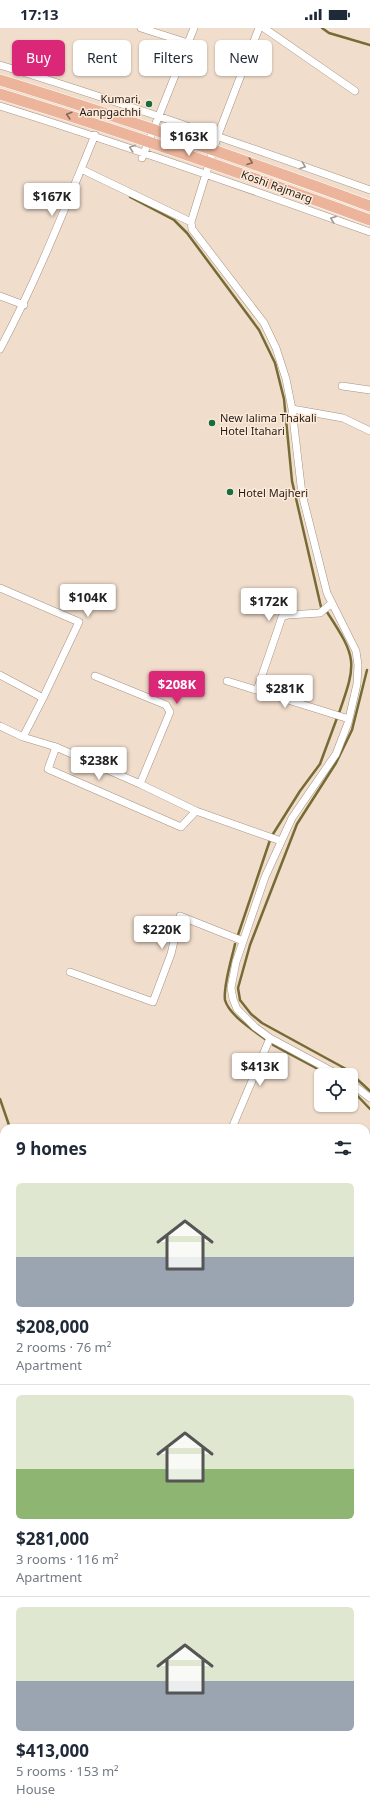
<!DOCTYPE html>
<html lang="en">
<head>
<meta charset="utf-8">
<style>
  body { margin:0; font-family:"Noto Sans",sans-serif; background:#f2f2f3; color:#1f2937; height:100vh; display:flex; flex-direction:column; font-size:15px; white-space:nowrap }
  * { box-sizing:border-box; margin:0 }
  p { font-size:13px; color:#747a83 }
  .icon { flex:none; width:22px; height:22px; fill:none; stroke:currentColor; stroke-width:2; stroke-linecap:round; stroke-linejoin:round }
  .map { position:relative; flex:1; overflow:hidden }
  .panel { position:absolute; left:0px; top:1096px; width:370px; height:692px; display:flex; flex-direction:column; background:#fff; border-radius:12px 12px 0 0; box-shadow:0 1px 3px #0004 }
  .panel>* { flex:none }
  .banner { position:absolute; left:12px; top:12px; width:346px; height:36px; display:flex; gap:8px }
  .tools { position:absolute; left:314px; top:1040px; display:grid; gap:8px }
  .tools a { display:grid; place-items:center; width:44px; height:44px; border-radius:6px; background:#fff; box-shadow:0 1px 3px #0004; font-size:20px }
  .price { position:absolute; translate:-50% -34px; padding:0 9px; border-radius:4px; background:#fff; color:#222; font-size:13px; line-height:26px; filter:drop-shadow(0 1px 2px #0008) }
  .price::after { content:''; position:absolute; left:50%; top:24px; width:12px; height:9px; margin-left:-6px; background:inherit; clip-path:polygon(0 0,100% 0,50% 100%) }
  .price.selected { background:#db2777; color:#fff }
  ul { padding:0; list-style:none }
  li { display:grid; align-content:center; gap:8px; height:212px; padding:0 16px }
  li+li { border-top:1px solid #e0e1e3 }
  li span { display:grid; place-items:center; height:124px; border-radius:6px; color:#555 }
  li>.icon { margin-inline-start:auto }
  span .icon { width:72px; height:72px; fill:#fffc; stroke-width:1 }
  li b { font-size:17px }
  h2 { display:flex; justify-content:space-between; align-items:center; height:48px; padding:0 16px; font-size:17px }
  .chip { padding:0 14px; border-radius:6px; background:#fff; box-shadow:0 1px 3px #0004; font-size:14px; line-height:36px }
  .chip.selected { background:#db2777; color:#fff }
  .status { display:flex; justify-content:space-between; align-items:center; height:28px; padding:0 20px; background:#fff; direction:ltr }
  .status svg { height:11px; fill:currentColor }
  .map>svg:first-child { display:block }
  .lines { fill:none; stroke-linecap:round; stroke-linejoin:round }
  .stream { stroke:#766b34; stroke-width:2.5 }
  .minor-casing { stroke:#a59384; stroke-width:8 }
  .primary-casing { stroke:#fff; stroke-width:12 }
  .minor { stroke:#fff; stroke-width:7 }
  .primary { stroke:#ecb59b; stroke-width:11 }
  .oneway { stroke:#876858 }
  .oneway2 { stroke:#9c9896 }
  .poi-dot { fill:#186d3f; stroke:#fdead9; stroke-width:1.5 }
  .labels { text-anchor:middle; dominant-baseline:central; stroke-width:3; stroke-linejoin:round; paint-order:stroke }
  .poi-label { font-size:11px; fill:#221b15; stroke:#fdead9; text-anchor:start }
  .street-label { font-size:11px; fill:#221b15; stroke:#fdead9 }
</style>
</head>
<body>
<div class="status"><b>17:13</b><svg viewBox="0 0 49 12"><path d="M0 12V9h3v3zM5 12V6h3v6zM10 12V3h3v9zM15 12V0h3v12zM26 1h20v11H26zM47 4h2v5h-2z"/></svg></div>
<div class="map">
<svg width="370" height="1788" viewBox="0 0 370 1788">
  <rect width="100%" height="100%" fill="#f0ddcc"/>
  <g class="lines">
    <!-- stream -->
    <path class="stream" d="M 322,0 L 329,5 L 370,17
      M 130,169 L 174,192 L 187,205 L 259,302 L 275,335 L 284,371 L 292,453 L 321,579
      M 327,584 C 357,630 357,634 339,685
      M 367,642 L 352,702 L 336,735 L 297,796 L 250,917 L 238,960 L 240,972 L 251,986 L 262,995 L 346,1041 L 370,1063
      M 273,806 L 300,763 L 320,736 L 337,690
      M 238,907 L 270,812
      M 235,916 C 232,930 223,958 225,972 C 229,987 253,1002 265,1011
      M 273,1017 L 329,1047
      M 351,1061 L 370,1081
      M 0,1071 L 10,1100
      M 0,1189 L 4,1188
      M 366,1540 L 370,1548"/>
    <defs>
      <path id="minor" d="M 141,0 L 188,15
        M 259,0 L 218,107 L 191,194 L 192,201 L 264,295 L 276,320 L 286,351 L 292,381 L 302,466 L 327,565 L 356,623 L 358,637 L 357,656 L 348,695 L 336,726 L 292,790 L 265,849 L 236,934 L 231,960 L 233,971 L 237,981 L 255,999 L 270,1010 L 339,1047
        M 264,0 L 355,63
        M 0,37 C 125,75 247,118 370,162
        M 0,78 C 125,117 247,160 370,204
        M 142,130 L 194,0
        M 81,141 L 191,194
        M 0,268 L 24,277
        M 0,321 C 37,252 65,180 95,107
        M 342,358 L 370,362
        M 292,381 L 343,390 L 370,403
        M 0,560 L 79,594 L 43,670
        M 0,647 L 43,670 L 23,709
        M 95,648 L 166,677 L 170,684 L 140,756
        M 227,653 L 349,691
        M 257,662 L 282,589 L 288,587 L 320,585 L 332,575
        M 0,698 L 23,709 L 56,719
        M 196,783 L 140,756 L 56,719 L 48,741 L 181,799 L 196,783 L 281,813
        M 70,944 L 153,974 L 171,926 L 180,888 L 243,913
        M 351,1055 L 370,1070
        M 232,1100 L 270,1010
        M 76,1788 L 77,1784"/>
      <path id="primary" d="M 0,52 C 125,90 247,133 370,178
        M 0,66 C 125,104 247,147 370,192"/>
    </defs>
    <!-- minor casing -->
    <use href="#minor" class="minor-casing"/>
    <!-- primary casing -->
    <use href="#primary" class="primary-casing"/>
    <!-- minor -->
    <use href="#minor" class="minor"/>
    <!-- primary -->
    <use href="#primary" class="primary"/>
  </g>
  <!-- one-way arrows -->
  <defs><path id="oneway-chevron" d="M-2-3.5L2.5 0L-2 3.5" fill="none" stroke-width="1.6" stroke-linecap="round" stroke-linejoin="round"/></defs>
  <g class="oneway">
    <use href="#oneway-chevron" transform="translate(69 87) rotate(-163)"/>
    <use href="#oneway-chevron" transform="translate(250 134) rotate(20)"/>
  </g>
  <g class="oneway2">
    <use href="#oneway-chevron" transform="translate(132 120) rotate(-161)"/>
    <use href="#oneway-chevron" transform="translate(303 138) rotate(20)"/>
    <use href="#oneway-chevron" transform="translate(333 191) rotate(-160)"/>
  </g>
  <!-- markers -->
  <g class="poi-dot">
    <circle cx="149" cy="76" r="4"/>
    <circle cx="212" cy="395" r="4"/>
    <circle cx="230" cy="464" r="4"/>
  </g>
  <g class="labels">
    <!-- poi labels -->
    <g class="poi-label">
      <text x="141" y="70" text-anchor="end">Kumari,<tspan x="141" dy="13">Aanpgachhi</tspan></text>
      <text x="220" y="389">New lalima Thakali<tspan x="220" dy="13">Hotel Itahari</tspan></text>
      <text x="238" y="464">Hotel Majheri</text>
    </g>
    <!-- street labels -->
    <g class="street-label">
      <text transform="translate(277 158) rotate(20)">Koshi Rajmarg</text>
    </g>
  </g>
</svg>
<div class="tools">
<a><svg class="icon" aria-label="locate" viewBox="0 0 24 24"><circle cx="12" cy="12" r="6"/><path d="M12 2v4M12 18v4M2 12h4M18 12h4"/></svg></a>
</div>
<b class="price" style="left:189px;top:129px">$163K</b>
<b class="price" style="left:52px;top:189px">$167K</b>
<b class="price" style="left:88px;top:590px">$104K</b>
<b class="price" style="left:269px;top:594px">$172K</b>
<b class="price selected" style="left:177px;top:677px">$208K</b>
<b class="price" style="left:285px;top:681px">$281K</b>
<b class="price" style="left:99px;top:753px">$238K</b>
<b class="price" style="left:162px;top:922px">$220K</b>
<b class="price" style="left:260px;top:1059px">$413K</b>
<div class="banner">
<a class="chip selected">Buy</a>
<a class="chip">Rent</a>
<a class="chip">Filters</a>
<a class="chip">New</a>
</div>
<section class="panel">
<h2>9 homes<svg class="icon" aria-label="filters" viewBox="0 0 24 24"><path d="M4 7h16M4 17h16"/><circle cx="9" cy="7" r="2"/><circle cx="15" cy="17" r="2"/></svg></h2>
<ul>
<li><span style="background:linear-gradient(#dfe7d0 60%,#9aa5b1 0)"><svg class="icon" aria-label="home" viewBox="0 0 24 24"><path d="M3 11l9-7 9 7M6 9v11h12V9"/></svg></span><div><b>$208,000</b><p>2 rooms · 76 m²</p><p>Apartment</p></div></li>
<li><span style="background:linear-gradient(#dfe7d0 60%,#8fb573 0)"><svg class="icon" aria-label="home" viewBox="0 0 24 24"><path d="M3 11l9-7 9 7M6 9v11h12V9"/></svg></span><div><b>$281,000</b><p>3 rooms · 116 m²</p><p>Apartment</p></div></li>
<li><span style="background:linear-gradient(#dfe7d0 60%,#9aa5b1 0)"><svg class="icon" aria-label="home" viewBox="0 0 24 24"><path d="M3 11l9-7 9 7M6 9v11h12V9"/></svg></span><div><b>$413,000</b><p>5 rooms · 153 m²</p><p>House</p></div></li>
</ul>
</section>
</div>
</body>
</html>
